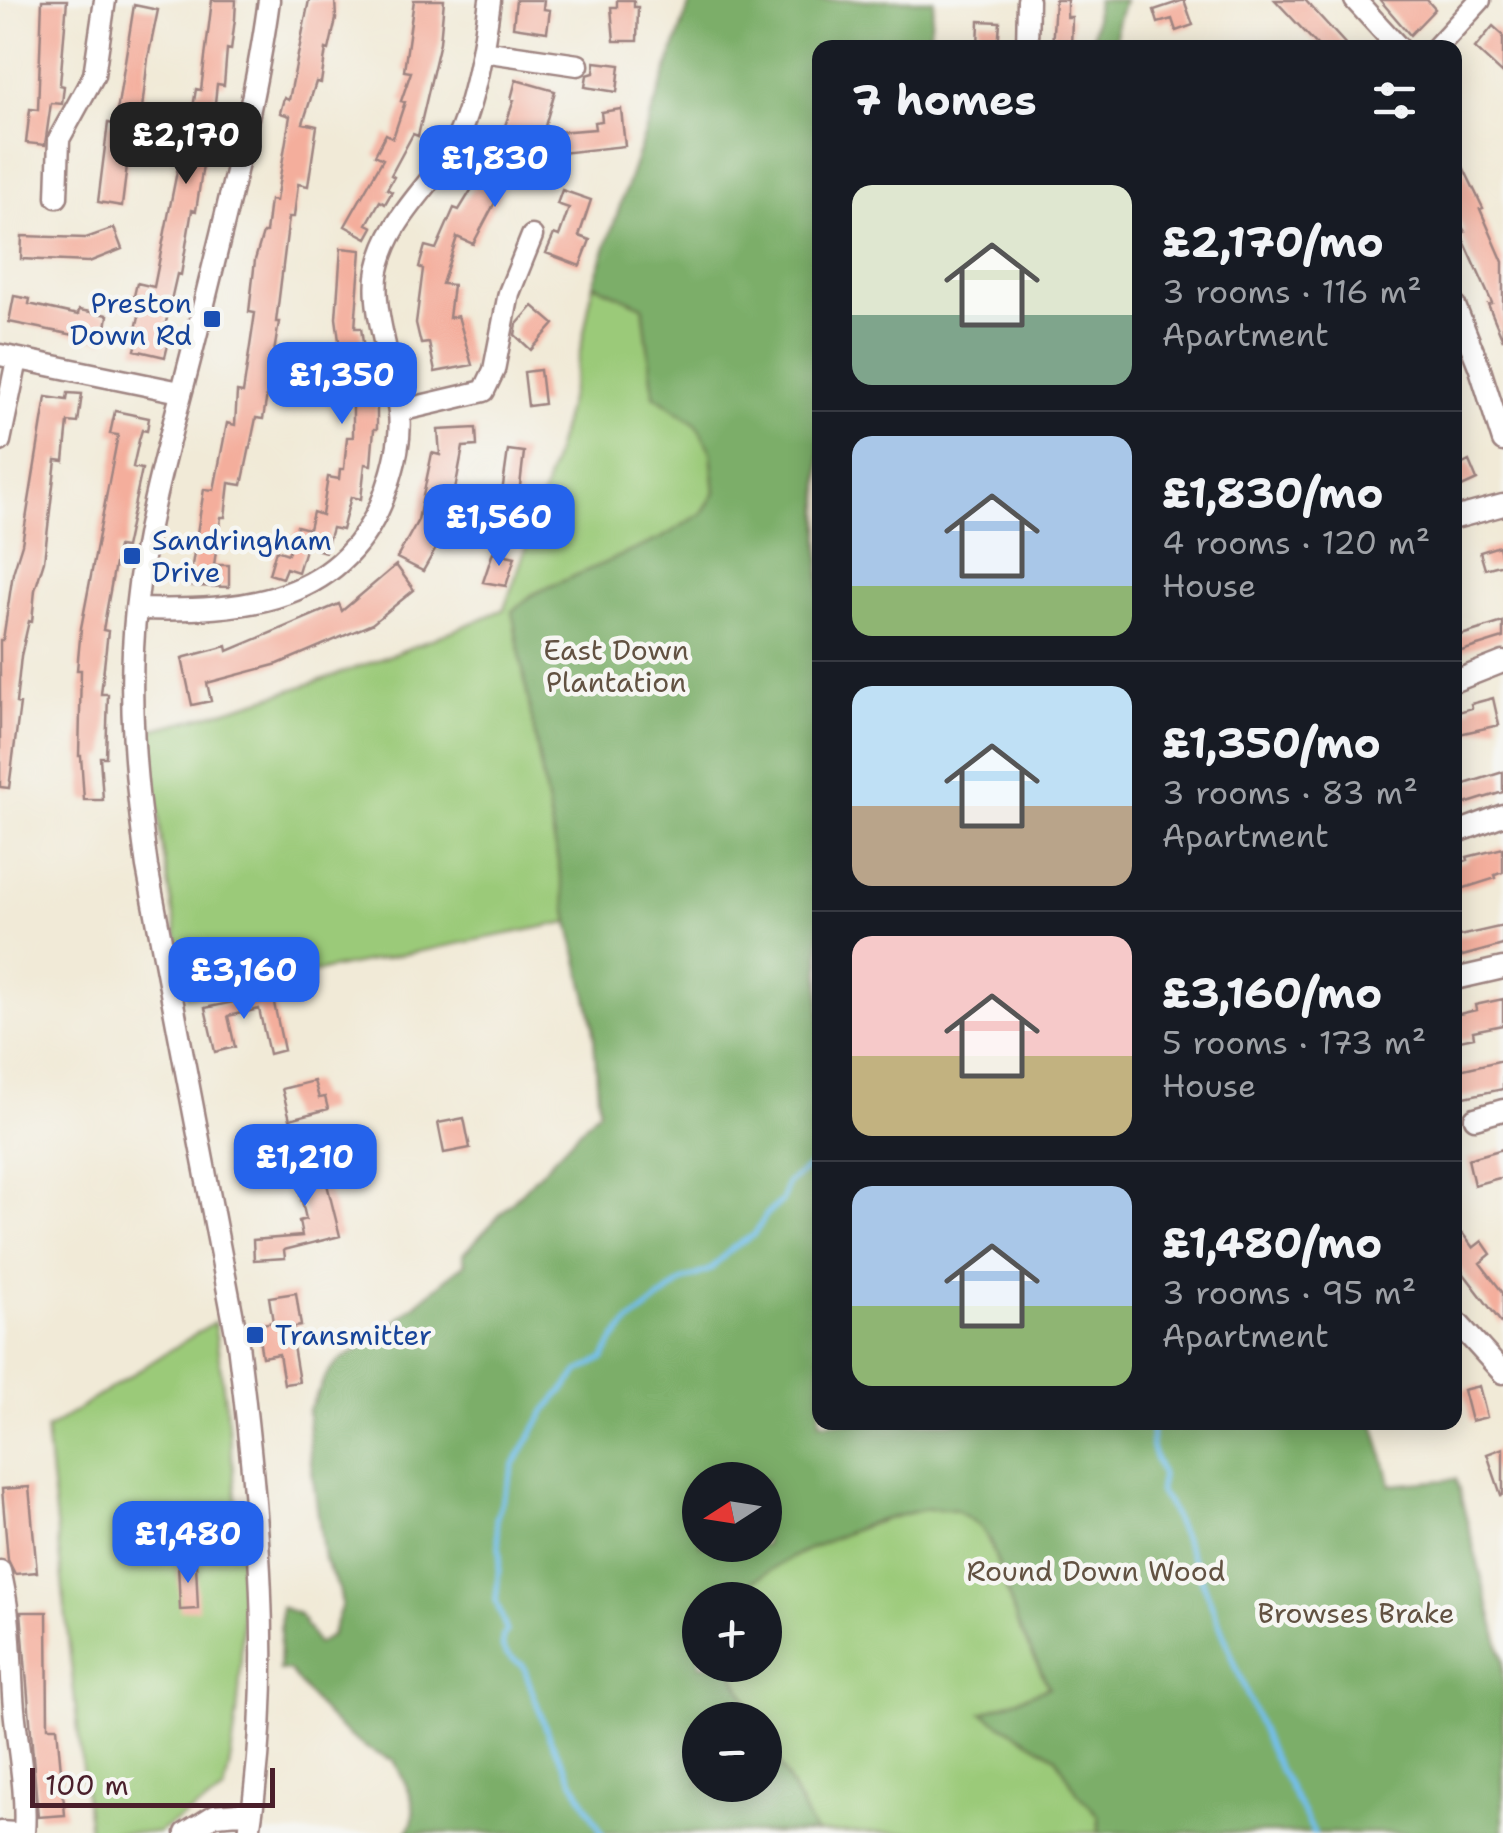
<!DOCTYPE html>
<html lang="en">
<head>
<meta charset="utf-8">
<style>
  body { margin:0; font-family:"Shantell Sans",sans-serif; background:#242831; color:#f1f3f6; height:100vh; display:flex; flex-direction:column; font-size:38px; white-space:nowrap }
  * { box-sizing:border-box; margin:0 }
  p { font-size:32px; color:#9ea1a6 }
  .icon { flex:none; width:55px; height:55px; fill:none; stroke:currentColor; stroke-width:2; stroke-linecap:round; stroke-linejoin:round }
  .map { position:relative; flex:1; overflow:hidden }
  .side { position:absolute; left:812px; top:40px; width:650px; height:1390px; display:flex; flex-direction:column; background:#171b24; border-radius:20px; box-shadow:0 5px 25px #0003 }
  .side>* { flex:none }
  .needle { width:65px; rotate:258deg }
  .fabs { position:absolute; left:682px; top:1462px; display:grid; gap:20px }
  .fabs a { display:grid; place-items:center; width:100px; height:100px; border-radius:50%; background:#171b24; box-shadow:0 5px 25px #0003; font-size:50px }
  .scale { position:absolute; left:30px; bottom:25px; width:245px; box-sizing:border-box; padding-left:10px; border:5px solid #4a1f2b; border-top:0; font-size:28px; line-height:35px; white-space:nowrap; color:#4a1f2b; -webkit-text-stroke:8px #f6f6f2; paint-order:stroke }
  .price { position:absolute; translate:-50% -85px; padding:0 22px; border-radius:20px; background:#2563eb; color:#fff; font-size:32px; line-height:65px; filter:drop-shadow(0 2px 5px #0008) }
  .price::after { content:''; position:absolute; left:50%; top:60px; width:30px; height:22px; margin-left:-15px; background:inherit; clip-path:polygon(0 0,100% 0,50% 100%) }
  .price.selected { background:#222; color:#fff }
  ul { padding:0; list-style:none }
  li { display:flex; align-items:center; gap:30px; height:250px; padding:0 40px }
  li+li { border-top:2px solid #363941 }
  li span { display:grid; place-items:center; flex:none; width:280px; height:200px; border-radius:20px; color:#555 }
  li>.icon { margin-inline-start:auto }
  span .icon { width:120px; height:120px; fill:#fffc; stroke-width:1 }
  li b { font-size:42px }
  h2 { display:flex; justify-content:space-between; align-items:center; height:120px; padding:0 40px; font-size:42px }
  .map>svg:first-child { display:block }
  .green { fill:#9bca79; stroke:#727452; stroke-width:2.5 }
  .forest { fill:#7cae69; stroke:#63664a; stroke-width:2.5; fill-rule:evenodd }
  .lines { fill:none; stroke-linecap:round; stroke-linejoin:round }
  .stream { stroke:#73bfec; stroke-width:5 }
  .building { fill:#f4ae9c }
  .minor-casing { stroke:#9e8481; stroke-width:25 }
  .minor { stroke:#fff; stroke-width:20 }
  .transit-dot { fill:#1a4fb4; stroke:#f6f6f2; stroke-width:4 }
  .labels { text-anchor:middle; dominant-baseline:central; stroke-width:9; stroke-linejoin:round; paint-order:stroke }
  .transit-label { font-size:28px; fill:#164399; stroke:#f6f6f2; text-anchor:start }
  .park-label { font-size:28px; fill:#625242; stroke:#f6f6f2 }
</style>
</head>
<body>
<div class="map">
<svg width="1503" height="1833" viewBox="0 0 1503 1833">
  <rect width="100%" height="100%" fill="#f6f6f2"/>
  <filter id="ink" filterUnits="userSpaceOnUse"><feTurbulence type="fractalNoise" baseFrequency=".01" numOctaves="2"/><feDisplacementMap in="SourceGraphic" scale="20" xChannelSelector="R" yChannelSelector="G"/><feConvolveMatrix kernelMatrix="1 2 1 2 8 2 1 2 1" color-interpolation-filters="sRGB"/></filter>
  <filter id="wash" filterUnits="userSpaceOnUse"><feTurbulence type="fractalNoise" baseFrequency=".0048" numOctaves="4" result="noise"/><feDisplacementMap in="SourceGraphic" scale="40" xChannelSelector="R" yChannelSelector="G"/><feGaussianBlur stdDeviation="2.25" result="paint"/><feColorMatrix in="noise" values="0 0 0 0 0 0 0 0 0 0 0 0 0 0 0 0 0 1.4 0 .05"/><feComposite in="paint" operator="in"/></filter>
  <g filter="url(#wash)">
    <rect width="100%" height="100%" fill="#f1ead7"/>
    <!-- green -->
    <path class="green" d="M 593,284 L 643,306 L 654,395 L 696,424 L 711,452 L 715,493 L 702,513 L 662,538 L 533,594 L 513,611 L 569,922 L 187,997 L 162,844 L 150,744 L 151,730 C 272,700 390,659 504,609 C 544,502 574,396 593,284 Z
      M 214,1322 C 236,1475 259,1639 224,1792 L 157,1833 L 89,1833 L 46,1430 Z
      M 938,1507 L 962,1512 L 983,1529 L 998,1562 L 1018,1625 L 1049,1688 L 983,1713 L 1056,1757 L 1099,1816 L 1099,1833 L 815,1833 L 765,1736 L 765,1720 L 757,1720 L 729,1665 L 765,1665 L 765,1600 L 722,1600 C 788,1554 859,1521 938,1507 Z"/>
    <!-- forest -->
    <path class="forest" d="M 691,0 L 934,0 L 928,47 L 820,48 L 820,1422 L 1374,1423 L 1391,1485 L 1456,1479 L 1503,1660 L 1503,1833 L 1099,1833 L 1099,1816 L 1077,1792 L 1056,1757 L 982,1713 L 1049,1687 L 1018,1625 L 990,1541 L 980,1526 L 954,1509 L 925,1509 L 870,1523 L 797,1554 L 722,1600 L 700,1600 L 700,1665 L 729,1665 L 757,1720 L 700,1720 L 700,1785 L 765,1785 L 765,1736 L 815,1833 L 406,1833 C 425,1810 404,1783 394,1760 C 348,1746 318,1708 289,1670 L 279,1671 L 281,1607 L 299,1614 L 317,1644 L 331,1636 L 342,1604 L 339,1589 L 324,1559 L 310,1455 L 308,1411 L 327,1374 L 339,1361 L 376,1338 L 465,1263 L 463,1254 L 599,1110 L 593,1023 L 569,922 L 512,611 L 533,594 L 662,538 L 702,513 L 715,493 L 711,451 L 696,424 L 654,395 L 643,306 L 593,284 ZM 700,1480 L 765,1480 L 765,1545 L 700,1545 Z
      M 1097,0 L 1124,0 L 1117,23 L 1116,47 L 1092,47 Z"/>
    <g class="lines">
      <!-- stream -->
      <path class="stream" d="M 1151,1422 L 1152,1448 L 1162,1476 L 1159,1492 L 1167,1502 L 1200,1575 L 1269,1750 L 1314,1833
        M 602,1833 L 549,1737 L 523,1665 C 510,1658 499,1653 503,1636 L 507,1632 L 496,1601 L 500,1555 L 496,1519 L 514,1465 L 546,1410 L 580,1371 L 604,1358 L 614,1340 L 630,1322 L 684,1280 L 710,1270 L 732,1248 L 754,1235 L 767,1214 L 783,1200 L 787,1184 L 812,1164 L 820,1150"/>
    </g>
    <g id="blocks">
      <!-- building -->
      <path class="building" d="M 42,0 L 67,0 L 60,85 L 64,86 L 62,104 L 51,103 L 45,145 L 26,143 L 30,109 L 38,110 Z
        M 212,0 L 236,0 L 235,19 L 231,50 L 227,49 L 224,85 L 217,84 L 214,112 L 211,112 L 196,211 L 192,210 L 181,275 L 177,274 L 164,331 L 171,333 L 165,357 L 135,350 L 139,335 L 135,334 L 143,298 L 134,296 L 137,283 L 154,287 L 181,151 L 186,152 L 196,89 L 201,90 Z
        M 309,0 L 335,0 L 336,19 L 329,50 L 326,49 L 321,83 L 316,82 L 303,123 L 317,126 L 308,186 L 298,184 L 294,217 L 289,217 L 276,322 L 279,322 L 263,419 L 256,418 L 242,485 L 229,483 L 225,517 L 221,517 L 214,565 L 229,565 L 229,587 L 192,586 L 192,565 L 204,489 L 214,490 L 227,423 L 235,425 L 237,392 L 243,393 L 255,313 L 249,312 L 255,260 L 263,233 L 266,233 L 270,200 L 276,201 L 290,116 L 280,113 L 284,98 L 289,100 Z
        M 414,0 L 444,0 L 440,42 L 418,136 L 413,134 L 391,175 L 394,177 L 387,189 L 392,192 L 385,204 L 380,201 L 367,224 L 373,227 L 367,238 L 345,226 L 383,159 L 375,155 L 386,134 L 393,138 L 405,102 L 401,101 L 411,72 L 404,71 Z
        M 516,0 L 544,0 L 543,9 L 550,10 L 547,32 L 513,27 Z
        M 617,0 L 634,0 L 634,7 L 638,7 L 637,41 L 614,41 L 611,7 L 617,7 Z
        M 1055,0 L 1067,0 L 1067,17 L 1072,17 L 1071,48 L 1052,48 Z
        M 1184,0 L 1193,25 L 1176,31 L 1172,19 L 1158,23 L 1154,10 Z
        M 1275,0 L 1305,0 L 1349,48 L 1320,48 Z
        M 1380,0 L 1427,0 L 1435,9 L 1410,35 Z
        M 134,5 L 158,10 L 148,58 L 141,117 L 133,117 L 122,206 L 98,202 L 108,123 L 115,124 Z
        M 979,21 L 1000,22 L 998,48 L 978,48 Z
        M 1493,26 L 1503,35 L 1503,74 L 1475,48 Z
        M 595,62 L 620,65 L 617,92 L 585,87 L 587,75 L 594,73 Z
        M 516,80 L 555,91 L 543,133 L 595,129 L 594,122 L 602,121 L 601,112 L 621,109 L 625,146 L 551,154 L 526,146 L 498,190 L 501,191 L 473,244 L 457,237 L 442,284 L 453,285 L 449,318 L 458,316 L 472,365 L 435,372 L 429,343 L 421,344 L 416,323 L 423,269 L 419,267 L 425,246 L 436,249 L 454,208 L 459,210 L 498,146 L 514,100 L 511,99 Z
        M 1455,150 L 1483,208 L 1480,209 L 1503,262 L 1503,340 L 1488,304 L 1492,303 L 1461,234 L 1465,232 L 1455,214 Z
        M 562,190 L 591,200 L 579,236 L 590,240 L 580,266 L 546,253 L 554,234 L 559,236 L 569,208 L 557,204 Z
        M 114,228 L 122,249 L 89,262 L 21,259 L 22,236 L 86,238 Z
        M 341,248 L 361,250 L 355,328 L 361,328 L 371,402 L 377,402 L 377,429 L 374,429 L 371,465 L 365,464 L 361,499 L 351,497 L 342,530 L 332,528 L 325,552 L 306,546 L 298,572 L 286,568 L 282,578 L 269,574 L 276,550 L 288,554 L 297,526 L 309,529 L 313,512 L 322,515 L 328,477 L 339,479 L 340,469 L 344,469 L 347,437 L 353,437 L 353,393 L 347,393 L 344,356 L 341,356 L 336,318 Z
        M 14,296 L 30,299 L 29,304 L 78,315 L 79,310 L 108,315 L 104,341 L 9,322 Z
        M 533,306 L 554,324 L 531,350 L 515,335 L 517,324 Z
        M 540,370 L 544,404 L 528,406 L 524,372 Z
        M 68,393 L 82,394 L 78,423 L 68,422 L 64,461 L 56,460 L 44,561 L 35,590 L 32,622 L 29,621 L 21,656 L 16,703 L 20,704 L 9,788 L 0,787 L 0,640 L 3,640 L 13,573 L 22,544 L 46,397 L 67,400 Z
        M 115,411 L 149,418 L 147,431 L 142,430 L 139,440 L 133,467 L 142,469 L 125,548 L 118,547 L 103,630 L 108,631 L 101,694 L 108,694 L 106,757 L 100,757 L 103,800 L 84,800 L 81,756 L 79,756 L 81,670 L 77,670 L 81,628 L 118,435 L 110,434 Z
        M 476,428 L 477,446 L 463,447 L 448,527 L 423,571 L 397,558 L 418,520 L 432,453 L 440,455 L 438,430 Z
        M 508,450 L 524,452 L 518,503 L 501,500 Z
        M 1469,461 L 1477,480 L 1455,490 L 1455,468 Z
        M 1499,546 L 1503,564 L 1485,569 L 1480,552 Z
        M 493,552 L 515,557 L 506,586 L 483,582 Z
        M 396,565 L 414,590 L 372,624 L 278,664 L 207,683 L 211,701 L 192,705 L 182,658 L 227,646 L 228,651 L 339,604 L 342,611 Z
        M 1503,622 L 1503,638 L 1455,653 L 1455,637 Z
        M 1493,698 L 1499,725 L 1455,735 L 1455,713 L 1472,708 L 1471,704 Z
        M 1503,772 L 1503,792 L 1455,807 L 1455,787 Z
        M 1503,848 L 1503,872 L 1495,875 L 1496,878 L 1455,891 L 1455,864 L 1468,860 L 1467,857 Z
        M 1503,926 L 1503,945 L 1455,958 L 1455,937 Z
        M 272,994 L 284,1050 L 269,1054 L 259,1009 L 228,1016 L 235,1047 L 215,1052 L 205,1008 Z
        M 1503,999 L 1503,1025 L 1473,1031 L 1474,1037 L 1455,1041 L 1455,1015 L 1476,1010 L 1475,1005 Z
        M 1503,1060 L 1503,1089 L 1455,1099 L 1455,1071 Z
        M 314,1081 L 319,1098 L 325,1097 L 328,1109 L 290,1119 L 282,1089 Z
        M 464,1118 L 470,1148 L 444,1153 L 438,1123 Z
        M 318,1148 L 340,1236 L 284,1250 L 285,1258 L 254,1260 L 253,1240 L 302,1236 L 299,1221 L 306,1219 L 291,1154 Z
        M 1503,1149 L 1503,1177 L 1474,1185 L 1468,1159 Z
        M 1463,1234 L 1473,1248 L 1482,1241 L 1491,1254 L 1480,1263 L 1503,1293 L 1503,1325 L 1455,1262 L 1455,1240 Z
        M 296,1293 L 301,1326 L 290,1328 L 299,1382 L 284,1384 L 279,1354 L 262,1357 L 257,1325 L 273,1322 L 269,1297 Z
        M 1479,1386 L 1487,1417 L 1471,1421 L 1463,1390 Z
        M 1503,1448 L 1503,1494 L 1501,1495 L 1487,1454 Z
        M 29,1487 L 37,1572 L 15,1574 L 8,1560 L 2,1489 Z
        M 178,1563 L 196,1563 L 198,1609 L 180,1610 Z
        M 21,1612 L 47,1612 L 48,1727 L 57,1727 L 65,1815 L 38,1817 Z"/>
    </g>
  </g>
  <g filter="url(#ink)">
    <use href="#blocks" fill-opacity="0" stroke="#9e8481" stroke-width="2.5"/>
    <g class="lines">
      <defs>
        <path id="minor" d="M 1355,0 L 1399,48
          M 1027,48 L 1028,0
          M 1436,48 L 1480,0
          M 482,51 L 578,65
          M 57,197 L 59,139 L 94,75 L 105,0
          M 1455,306 L 1479,366 L 1503,441
          M 0,355 L 180,392
          M 399,411 L 484,391 L 494,370 L 509,293 L 532,236
          M 0,441 L 17,360
          M 1455,518 L 1503,505
          M 136,609 C 242,612 348,605 387,488 C 395,464 402,438 399,413 C 395,372 370,310 378,270 C 390,214 433,187 456,141 C 474,105 485,40 490,0
          M 1455,681 L 1503,662
          M 1455,833 L 1503,815
          M 1455,979 L 1503,968
          M 1475,1118 L 1503,1110
          M 1455,1320 L 1503,1373
          M 0,1571 C 12,1616 10,1663 14,1709 C 18,1750 27,1792 24,1833
          M 0,1832 L 15,1833
          M 186,1833 L 215,1815 L 252,1812
          M 249,1833 C 275,1672 258,1505 238,1344 L 147,867 C 135,781 127,696 136,609 C 146,511 177,416 200,320 C 225,216 255,105 269,0"/>
      </defs>
      <!-- minor casing -->
      <use href="#minor" class="minor-casing"/>
      <!-- minor -->
      <use href="#minor" class="minor"/>
    </g>
  </g>
  <!-- markers -->
  <g class="transit-dot">
    <rect x="202" y="309" width="20" height="20" rx="5"/>
    <rect x="122" y="546" width="20" height="20" rx="5"/>
    <rect x="245" y="1325" width="20" height="20" rx="5"/>
  </g>
  <g class="labels">
    <!-- transit labels -->
    <g class="transit-label">
      <text x="192" y="303" text-anchor="end">Preston<tspan x="192" dy="32">Down Rd</tspan></text>
      <text x="152" y="540">Sandringham<tspan x="152" dy="32">Drive</tspan></text>
      <text x="275" y="1335">Transmitter</text>
    </g>
    <!-- park labels -->
    <g class="park-label">
      <text x="616" y="650">East Down<tspan x="616" dy="32">Plantation</tspan></text>
      <text x="1096" y="1571">Round Down Wood</text>
      <text x="1356" y="1613">Browses Brake</text>
    </g>
  </g>
</svg>
<div class="fabs">
<a><svg class="needle" viewBox="-14 -14 28 28"><path d="M0-13l5 13h-10z" fill="#e53935"/><path d="M0 13l5-13h-10z" fill="#9ea1a6"/></svg></a>
<a>+</a>
<a>−</a>
</div>
<div class="scale">100 m</div>
<b class="price selected" style="left:186px;top:187px">£2,170</b>
<b class="price" style="left:495px;top:210px">£1,830</b>
<b class="price" style="left:342px;top:427px">£1,350</b>
<b class="price" style="left:499px;top:569px">£1,560</b>
<b class="price" style="left:244px;top:1022px">£3,160</b>
<b class="price" style="left:305px;top:1209px">£1,210</b>
<b class="price" style="left:188px;top:1586px">£1,480</b>
<section class="side">
<h2>7 homes<svg class="icon" aria-label="filters" viewBox="0 0 24 24"><path d="M4 7h16M4 17h16"/><circle cx="9" cy="7" r="2"/><circle cx="15" cy="17" r="2"/></svg></h2>
<ul>
<li><span style="background:linear-gradient(#dfe7d0 65%,#7fa58c 0)"><svg class="icon" aria-label="home" viewBox="0 0 24 24"><path d="M3 11l9-7 9 7M6 9v11h12V9"/></svg></span><div><b>£2,170/mo</b><p>3 rooms · 116 m²</p><p>Apartment</p></div></li>
<li><span style="background:linear-gradient(#a9c7e8 75%,#8fb573 0)"><svg class="icon" aria-label="home" viewBox="0 0 24 24"><path d="M3 11l9-7 9 7M6 9v11h12V9"/></svg></span><div><b>£1,830/mo</b><p>4 rooms · 120 m²</p><p>House</p></div></li>
<li><span style="background:linear-gradient(#bfe0f5 60%,#b9a48a 0)"><svg class="icon" aria-label="home" viewBox="0 0 24 24"><path d="M3 11l9-7 9 7M6 9v11h12V9"/></svg></span><div><b>£1,350/mo</b><p>3 rooms · 83 m²</p><p>Apartment</p></div></li>
<li><span style="background:linear-gradient(#f6c9c9 60%,#c2b280 0)"><svg class="icon" aria-label="home" viewBox="0 0 24 24"><path d="M3 11l9-7 9 7M6 9v11h12V9"/></svg></span><div><b>£3,160/mo</b><p>5 rooms · 173 m²</p><p>House</p></div></li>
<li><span style="background:linear-gradient(#a9c7e8 60%,#8fb573 0)"><svg class="icon" aria-label="home" viewBox="0 0 24 24"><path d="M3 11l9-7 9 7M6 9v11h12V9"/></svg></span><div><b>£1,480/mo</b><p>3 rooms · 95 m²</p><p>Apartment</p></div></li>
</ul>
</section>
</div>
</body>
</html>
